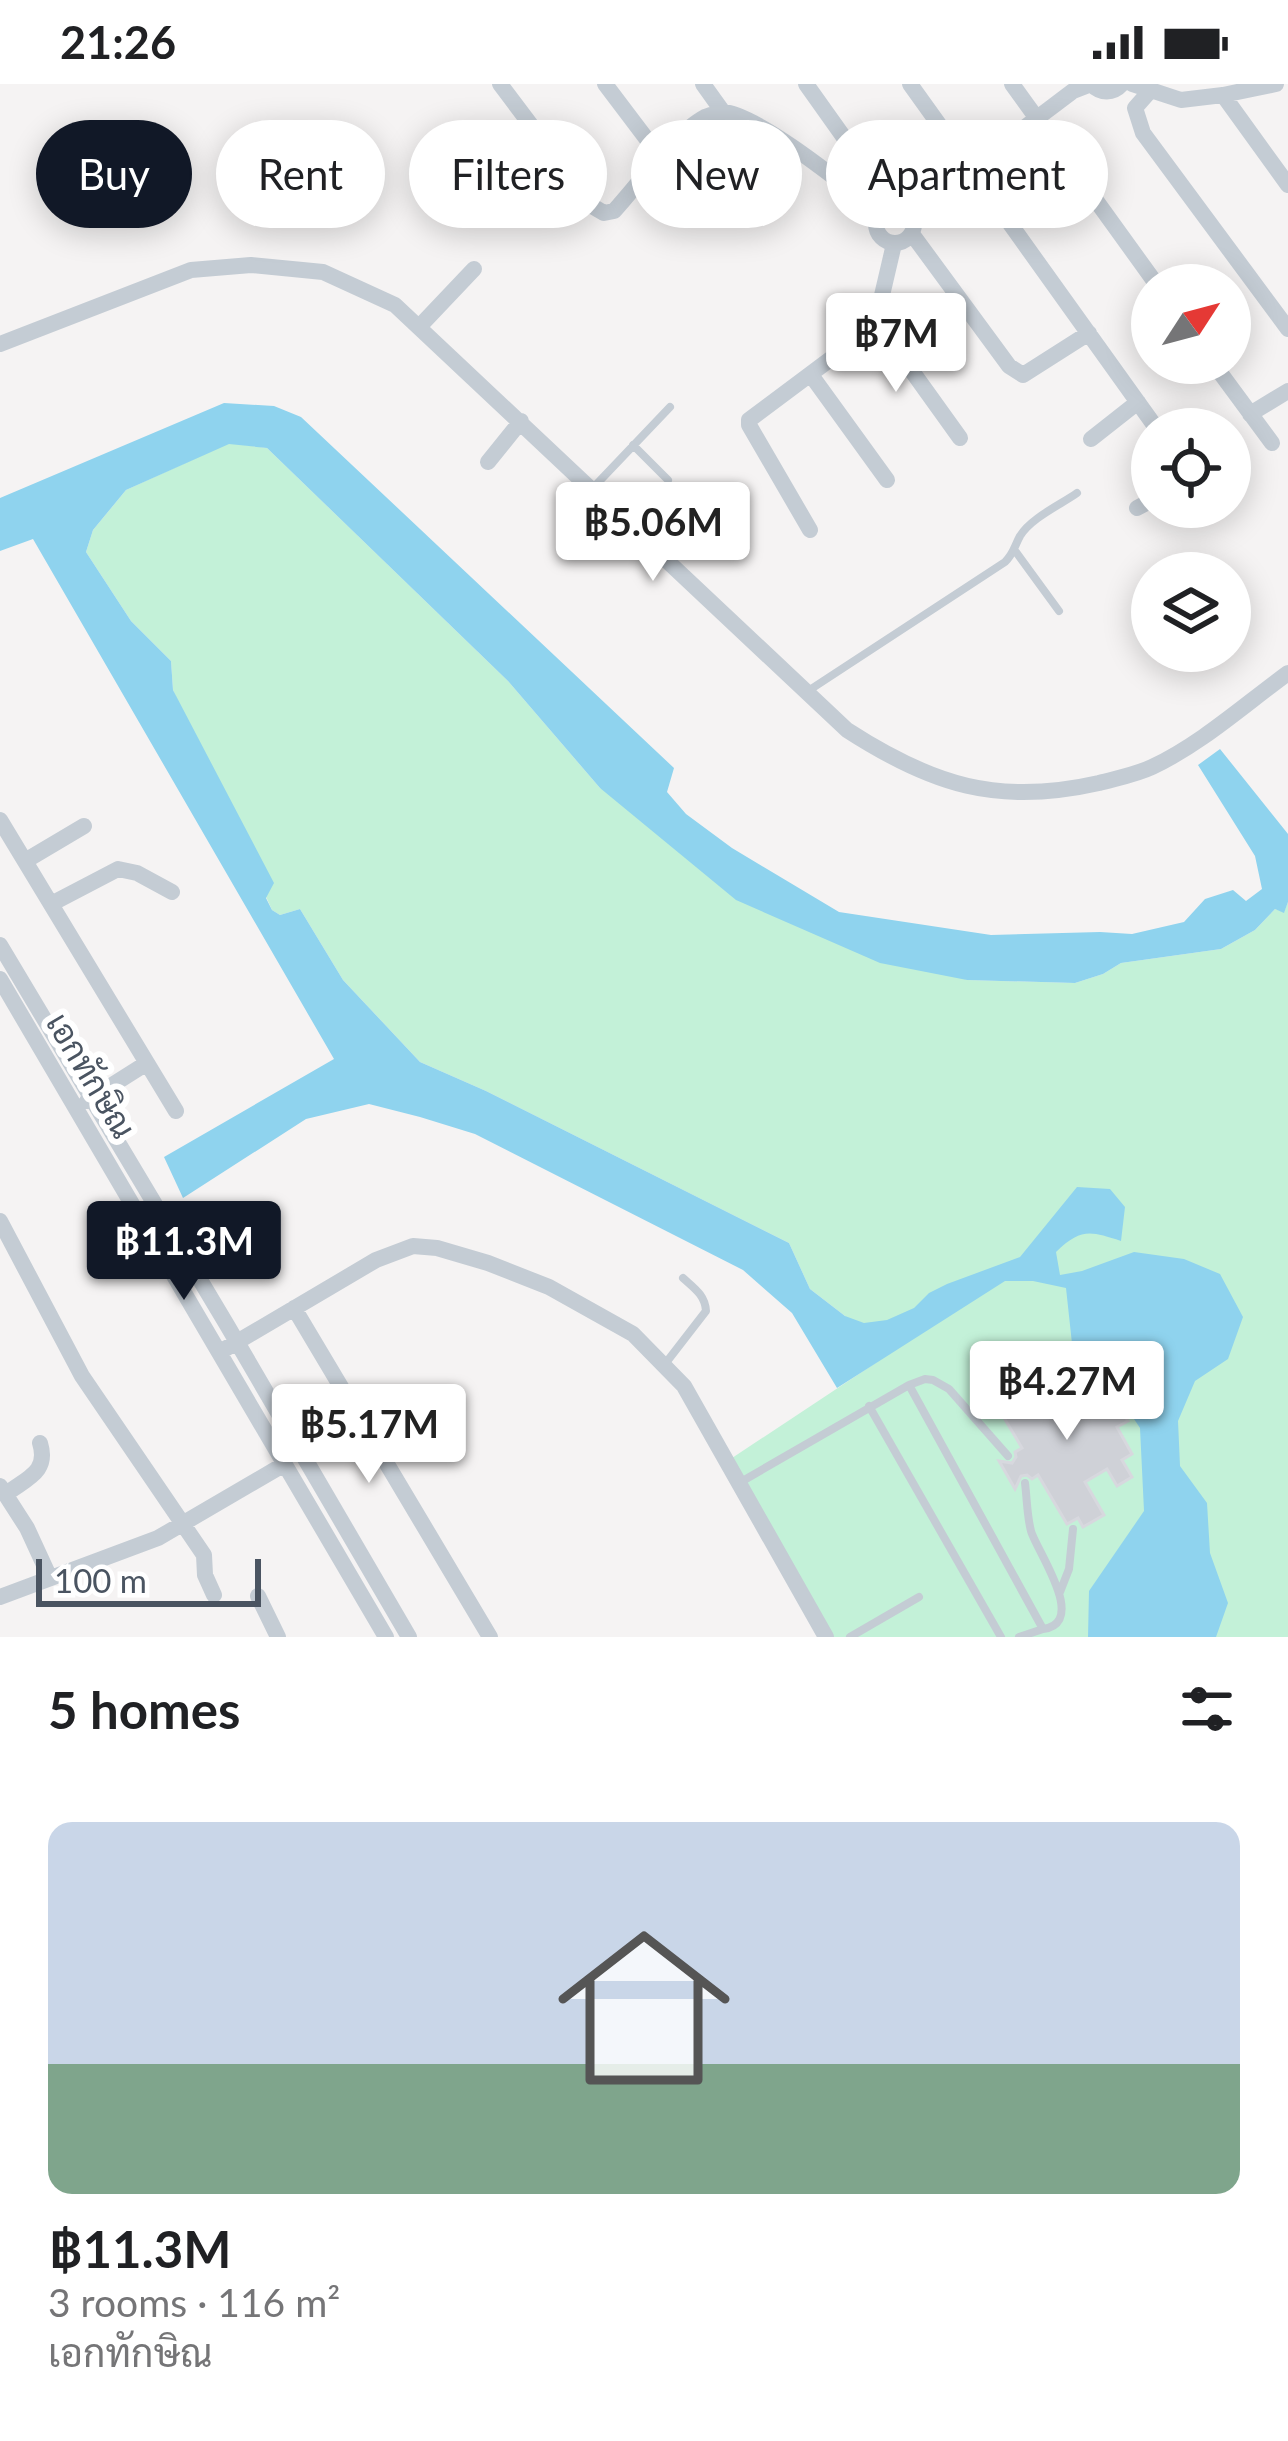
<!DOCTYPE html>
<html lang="en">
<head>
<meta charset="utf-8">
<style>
  body { margin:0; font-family:Lato,Sarabun,sans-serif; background:#f6f6f6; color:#202124; height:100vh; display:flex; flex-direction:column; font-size:45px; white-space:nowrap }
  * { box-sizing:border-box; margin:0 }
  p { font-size:39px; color:#757577 }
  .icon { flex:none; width:66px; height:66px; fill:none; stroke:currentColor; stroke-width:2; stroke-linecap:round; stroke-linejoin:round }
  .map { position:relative; height:1553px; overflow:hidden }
  .panel { display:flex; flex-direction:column; background:#fff; flex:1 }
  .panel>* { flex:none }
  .guide { position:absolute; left:36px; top:36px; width:1218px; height:108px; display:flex; gap:24px }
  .needle { width:78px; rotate:54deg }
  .fabs { position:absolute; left:1131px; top:180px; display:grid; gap:24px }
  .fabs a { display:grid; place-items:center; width:120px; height:120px; border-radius:50%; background:#fff; box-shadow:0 6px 30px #0003; font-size:60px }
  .scale { position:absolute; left:36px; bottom:30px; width:225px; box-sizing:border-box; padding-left:12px; border:6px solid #4a5461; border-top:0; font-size:33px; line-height:42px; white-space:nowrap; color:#4a5461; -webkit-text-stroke:9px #fff; paint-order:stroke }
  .price { position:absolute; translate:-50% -102px; padding:0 27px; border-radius:12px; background:#fff; color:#222; font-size:39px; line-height:78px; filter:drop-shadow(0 3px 6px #0008) }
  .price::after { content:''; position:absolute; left:50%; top:72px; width:36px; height:27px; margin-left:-18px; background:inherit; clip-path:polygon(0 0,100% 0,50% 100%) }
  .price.selected { background:#111827; color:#fff }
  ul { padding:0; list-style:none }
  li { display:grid; align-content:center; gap:24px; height:636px; padding:0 48px }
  li span { display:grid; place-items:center; height:372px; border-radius:24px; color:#555 }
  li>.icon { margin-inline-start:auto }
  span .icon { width:216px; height:216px; fill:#fffc; stroke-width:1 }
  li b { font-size:51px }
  h2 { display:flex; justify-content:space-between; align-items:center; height:144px; padding:0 48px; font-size:51px }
  .tag { padding:0 42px; border-radius:54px; background:#fff; box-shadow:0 6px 30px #0003; font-size:42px; line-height:108px }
  .tag.selected { background:#111827; color:#fff }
  .status { display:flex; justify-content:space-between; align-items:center; height:84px; padding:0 60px; background:#fff; direction:ltr }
  .status svg { height:33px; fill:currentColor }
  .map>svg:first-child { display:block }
  .green { fill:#c3f1d8 }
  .water { fill:#8fd3ee }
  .building { fill:#cfd1d7; stroke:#d7d8de; stroke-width:3 }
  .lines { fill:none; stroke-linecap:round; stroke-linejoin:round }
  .service { stroke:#c4ccd4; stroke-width:8 }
  .minor { stroke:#c4ccd4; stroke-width:16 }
  .labels { text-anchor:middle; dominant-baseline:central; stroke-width:12; stroke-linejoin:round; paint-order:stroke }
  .street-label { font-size:33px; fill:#4a5461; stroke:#fff }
</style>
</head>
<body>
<div class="status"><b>21:26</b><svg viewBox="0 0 49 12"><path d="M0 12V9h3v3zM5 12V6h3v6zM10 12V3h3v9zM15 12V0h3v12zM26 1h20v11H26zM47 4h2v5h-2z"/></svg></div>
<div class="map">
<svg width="1288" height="1553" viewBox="0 0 1288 1553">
  <rect width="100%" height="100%" fill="#f5f3f3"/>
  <!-- green -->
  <path class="green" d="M 229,359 L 267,364 L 508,597 L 600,704 L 967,896 L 1075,899 L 1103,890 L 1121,879 L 1221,865 L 1255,846 L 1275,825 L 1284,828 L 1288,818 L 1288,1553 L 826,1553 L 726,1378 L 877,1278 L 845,1232 L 810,1205 L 789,1159 L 486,1007 L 420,978 L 343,896 L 300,825 L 280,831 L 272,826 L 173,606 L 171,577 L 131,537 L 86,468 L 93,446 L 126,406 Z"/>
  <!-- water -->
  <path class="water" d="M 224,319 L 274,322 L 301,333 L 674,684 L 667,708 L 686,730 L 732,764 L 839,828 L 991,851 L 1100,848 L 1132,850 L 1184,838 L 1205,815 L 1233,806 L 1246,817 L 1262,805 L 1255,772 L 1198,681 L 1220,665 L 1288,750 L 1288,818 L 1284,829 L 1275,825 L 1255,846 L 1221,865 L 1121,879 L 1103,890 L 1075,899 L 967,896 L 880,879 L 736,816 L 600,704 L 508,597 L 267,364 L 229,360 L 126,406 L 93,446 L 86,468 L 131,537 L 171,577 L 173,606 L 274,799 L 266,814 L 272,826 L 280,831 L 300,825 L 343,896 L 420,978 L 486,1007 L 789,1159 L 810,1205 L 845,1232 L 864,1239 L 887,1236 L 914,1224 L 929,1209 L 947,1200 L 1020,1173 L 1077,1103 L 1110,1105 L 1125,1123 L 1121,1157 C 1090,1147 1081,1144 1056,1168 L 1060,1191 L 1082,1187 L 1134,1168 L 1184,1175 L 1220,1190 L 1243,1233 L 1228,1275 L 1195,1297 L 1178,1337 L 1180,1382 L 1207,1419 L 1210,1469 L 1228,1519 L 1216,1553 L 1088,1553 L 1089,1507 L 1144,1427 L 1140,1344 L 1094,1275 L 1074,1278 L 1066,1204 L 1033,1197 L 1005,1197 L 837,1304 L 792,1229 L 743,1186 L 475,1050 L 420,1033 L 369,1020 L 306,1035 L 183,1114 L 164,1073 L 334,975 L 33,455 L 0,467 L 0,414 Z"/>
  <!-- building -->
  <path class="building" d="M 1070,1281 L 1079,1296 L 1086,1292 L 1101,1316 L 1112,1310 L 1128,1337 L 1117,1343 L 1132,1370 L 1122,1376 L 1132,1393 L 1117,1402 L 1107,1385 L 1085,1398 L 1104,1431 L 1083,1443 L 1078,1434 L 1067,1440 L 1038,1391 L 1032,1395 L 1027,1391 L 1021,1392 L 1015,1405 L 999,1377 L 1012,1379 L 1016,1373 L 1015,1368 L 1022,1364 L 997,1322 L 1010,1314 L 1006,1309 L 1027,1297 L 1040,1319 L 1063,1305 L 1055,1290 Z"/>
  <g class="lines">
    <!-- service -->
    <path class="service" d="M 633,361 L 668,396
      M 591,406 L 670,323
      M 1016,468 L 1059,527
      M 808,607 L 1005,478 C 1014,469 1014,463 1020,452 C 1031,434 1060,421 1077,409
      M 665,1280 L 706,1227 C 705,1211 694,1204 683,1194
      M 909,1301 L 1043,1545 C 1089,1539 1036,1466 1031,1447 C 1027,1432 1027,1415 1025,1399
      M 869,1322 L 1001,1553
      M 739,1399 L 909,1301 L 925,1295 L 933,1296 L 949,1305 L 1008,1372
      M 1060,1508 L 1069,1485 L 1073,1445
      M 850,1553 L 919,1513
      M 1019,1553 L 1043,1545"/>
    <!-- minor -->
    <path class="minor" d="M 500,0 L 592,122 L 604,129 L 614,127 C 638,101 675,49 705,33 C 707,32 720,28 723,28 C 758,30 849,105 879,128
      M 605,0 L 661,74
      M 703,0 L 723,28
      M 806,0 L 892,121
      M 910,0 L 1157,345
      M 1012,0 L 1157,201
      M 1091,0 C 1101,10 1113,10 1122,0
      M 1132,0 L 1181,16 L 1223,11 L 1276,0
      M 1150,7 L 1135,24 L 1143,49 L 1288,245
      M 1223,11 L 1288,101
      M876 140a19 19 0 1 1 38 0a19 19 0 1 1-38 0Z
      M 911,129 L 1073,7 L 1091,0
      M 912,150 L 1009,282 L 1023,291 L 1089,249
      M 876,237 L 960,354
      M 419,243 L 474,185
      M 0,260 L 191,186 L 251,181 L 323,188 L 395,221 L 847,646 C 932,701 998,722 1099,699 C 1117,694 1135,691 1152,683 C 1201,660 1244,621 1288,589
      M 1213,279 L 1272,359
      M 811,291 L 887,396
      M 1250,330 L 1288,307
      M 1091,355 L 1138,318
      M 488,378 L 521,337
      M 1137,424 L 1152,416
      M 810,446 L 749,341 L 749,336 L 868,247 L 876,237 L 894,160
      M 0,736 L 176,1027
      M 25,777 L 84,742
      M 51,820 L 118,785 L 137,789 L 172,808
      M 0,861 L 227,1241 L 409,1553
      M 0,895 L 386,1553
      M 87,1017 L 147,979
      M 0,1137 L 82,1292 L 204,1471 L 205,1491 L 214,1511
      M 294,1224 L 490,1553
      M 220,1268 L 376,1176 L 413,1162 L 437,1164 L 488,1179 L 549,1203 L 633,1250 L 684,1302 L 826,1553
      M 0,1402 L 27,1444 L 50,1494
      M 6,1410 C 27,1394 49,1388 40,1359
      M 258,1512 L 278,1553
      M 0,1513 L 158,1454 L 283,1381"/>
  </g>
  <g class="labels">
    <!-- street labels -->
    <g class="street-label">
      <text transform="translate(92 991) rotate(59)">เอกทักษิณ</text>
    </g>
  </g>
</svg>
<div class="fabs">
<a><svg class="needle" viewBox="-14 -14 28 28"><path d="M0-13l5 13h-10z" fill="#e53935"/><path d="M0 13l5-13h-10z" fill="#757577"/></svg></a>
<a><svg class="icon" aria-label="locate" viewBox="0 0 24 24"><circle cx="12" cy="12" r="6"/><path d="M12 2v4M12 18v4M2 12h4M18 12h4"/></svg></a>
<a><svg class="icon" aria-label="layers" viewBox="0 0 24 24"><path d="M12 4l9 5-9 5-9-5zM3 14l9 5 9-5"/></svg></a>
</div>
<div class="scale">100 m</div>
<b class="price" style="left:896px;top:311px">฿7M</b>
<b class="price" style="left:653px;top:500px">฿5.06M</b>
<b class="price selected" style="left:184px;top:1219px">฿11.3M</b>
<b class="price" style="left:1067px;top:1359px">฿4.27M</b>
<b class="price" style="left:369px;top:1402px">฿5.17M</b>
<div class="guide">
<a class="tag selected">Buy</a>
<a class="tag">Rent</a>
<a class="tag">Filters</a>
<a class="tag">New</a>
<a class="tag">Apartment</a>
</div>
</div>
<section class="panel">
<h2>5 homes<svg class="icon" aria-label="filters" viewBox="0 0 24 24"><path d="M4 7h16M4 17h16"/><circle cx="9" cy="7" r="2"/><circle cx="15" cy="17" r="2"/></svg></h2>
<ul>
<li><span style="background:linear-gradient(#c9d6e8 65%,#7fa58c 0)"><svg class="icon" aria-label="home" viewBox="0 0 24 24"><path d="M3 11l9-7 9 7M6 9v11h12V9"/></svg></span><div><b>฿11.3M</b><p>3 rooms · 116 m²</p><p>เอกทักษิณ</p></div></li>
</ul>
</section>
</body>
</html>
